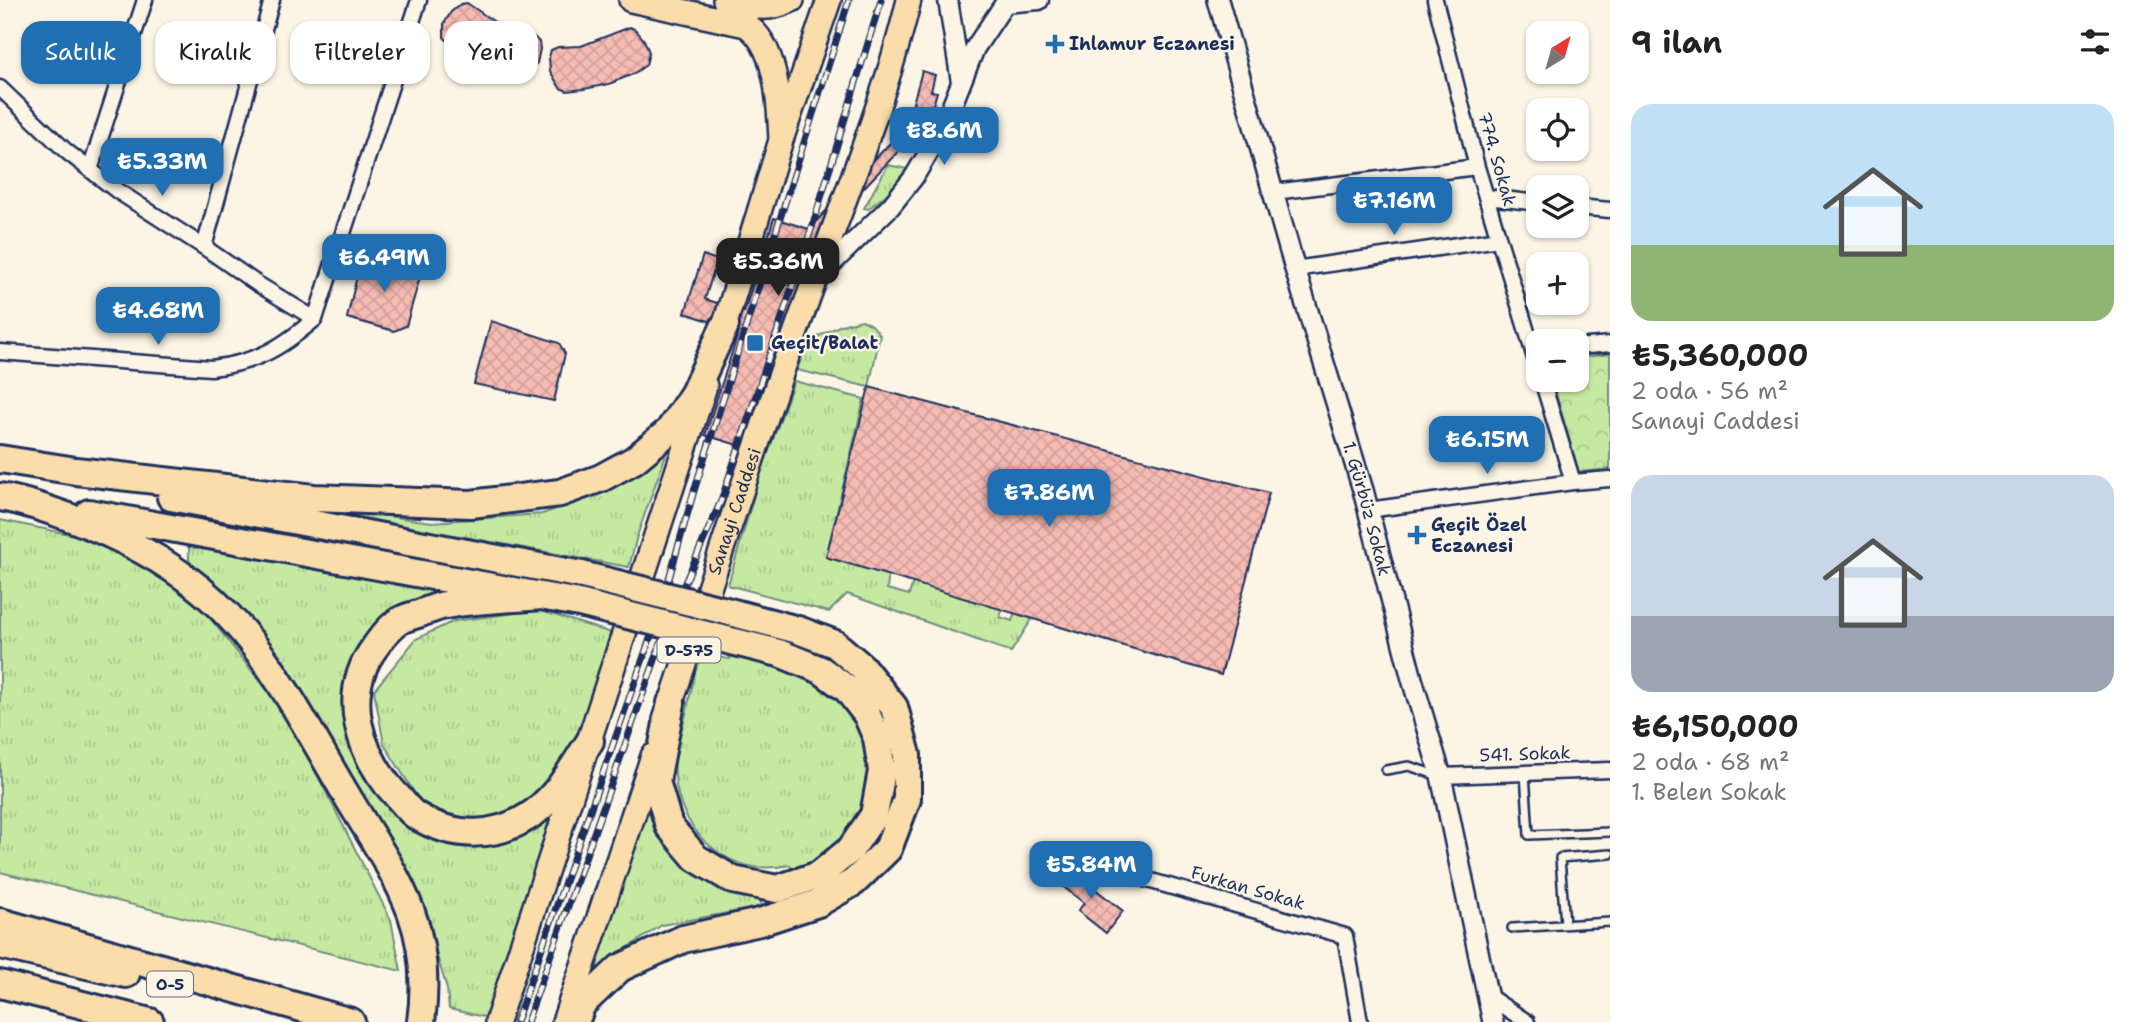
<!DOCTYPE html>
<html lang="tr">
<head>
<meta charset="utf-8">
<style>
  body { margin:0; font-family:"Shantell Sans",sans-serif; background:#f2f2f2; color:#222; height:100vh; display:flex; flex-direction:column; font-size:26px; white-space:nowrap }
  * { box-sizing:border-box; margin:0 }
  p { font-size:23px; color:#767676 }
  .icon { flex:none; width:38px; height:38px; fill:none; stroke:currentColor; stroke-width:2; stroke-linecap:round; stroke-linejoin:round }
  .map { position:relative; flex:1; overflow:hidden }
  .details { display:flex; flex-direction:column; background:#fff; width:525px }
  .details>* { flex:none }
  .hud { position:absolute; left:21px; top:21px; width:665px; height:63px; display:flex; gap:14px }
  .needle { width:46px; rotate:37deg }
  .tools { position:absolute; left:1526px; top:21px; display:grid; gap:14px }
  .tools a { display:grid; place-items:center; width:63px; height:63px; border-radius:14px; background:#fff; box-shadow:0 2px 5px #0004; font-size:35px }
  .price { position:absolute; translate:-50% -60px; padding:0 16px; border-radius:14px; background:#1f6fb2; color:#fff; font-size:23px; line-height:46px; filter:drop-shadow(0 2px 4px #0008) }
  .price::after { content:''; position:absolute; left:50%; top:42px; width:21px; height:16px; margin-left:-10px; background:inherit; clip-path:polygon(0 0,100% 0,50% 100%) }
  .price.selected { background:#222; color:#fff }
  ul { padding:0; list-style:none }
  li { display:grid; align-content:center; gap:14px; height:371px; padding:0 21px }
  li span { display:grid; place-items:center; height:217px; border-radius:21px; color:#555 }
  li>.icon { margin-inline-start:auto }
  span .icon { width:126px; height:126px; fill:#fffc; stroke-width:1 }
  li b { font-size:30px }
  h2 { display:flex; justify-content:space-between; align-items:center; height:84px; padding:0 21px; font-size:30px }
  .tag { padding:0 24px; border-radius:21px; background:#fff; box-shadow:0 2px 5px #0004; font-size:24px; line-height:63px }
  .tag.selected { background:#1f6fb2; color:#fff }
  main { display:flex; flex:1; min-height:0 }
  .map>svg:first-child { display:block }
  .grass { fill:url(#grass-tufts); stroke:#708c80; stroke-width:2 }
  .park { fill:url(#park-crowns); stroke:#708c80; stroke-width:2 }
  .building { fill:url(#building-cross-hatch); stroke:#1b2f5e; stroke-width:2 }
  .lines { fill:none; stroke-linecap:round; stroke-linejoin:round }
  .service-casing { stroke:#1b2f5e; stroke-width:12 }
  .minor-casing { stroke:#1b2f5e; stroke-width:19 }
  .tertiary-casing { stroke:#1b2f5e; stroke-width:23 }
  .secondary-casing { stroke:#1b2f5e; stroke-width:24 }
  .primary-casing { stroke:#1b2f5e; stroke-width:28 }
  .trunk-casing { stroke:#1b2f5e; stroke-width:28 }
  .motorway-casing { stroke:#1b2f5e; stroke-width:32 }
  .service { stroke:#fcf5e5; stroke-width:7 }
  .minor { stroke:#fcf5e5; stroke-width:14 }
  .tertiary { stroke:#fcf5e5; stroke-width:18 }
  .secondary { stroke:#fcf5e5; stroke-width:19 }
  .primary { stroke:#faddab; stroke-width:23 }
  .trunk { stroke:#faddab; stroke-width:23 }
  .motorway { stroke:#faddab; stroke-width:26 }
  .rail-casing { stroke:#1b2f5e; stroke-width:7 }
  .rail { stroke:#fcf5e5; stroke-width:4.5; stroke-dasharray:13; stroke-linecap:butt }
  .motorway-bridge-casing { stroke:#1b2f5e; stroke-width:32; stroke-linecap:butt }
  .motorway-bridge { stroke:#faddab; stroke-width:26 }
  .poi-dot { fill:#1f6fb2; stroke:#fcf5e5; stroke-width:2.5 }
  .labels { text-anchor:middle; dominant-baseline:central; stroke-width:5; stroke-linejoin:round; paint-order:stroke }
  .shield { fill:#fcf5e5; stroke:#5e6a86; stroke-width:2 }
  .shield-label { font-size:16px; font-weight:bold; fill:#1b2f5e }
  .poi-label { font-size:18px; font-weight:bold; fill:#1b2f5e; stroke:#fcf5e5; text-anchor:start }
  .street-label { font-size:18px; fill:#1b2f5e; stroke:#fcf5e5 }
</style>
</head>
<body>
<main>
<div class="map">
<svg width="1610" height="1022" viewBox="0 0 1610 1022">
  <defs>
    <pattern id="grass-tufts" width="24" height="20" patternUnits="userSpaceOnUse" patternTransform="scale(1.75)"><rect width="24" height="20" fill="#c6e9a2"/><path d="M3 7l-1-3M5 7V3M7 7l1-3M15 17l-1-3M17 17v-4M19 17l1-3" fill="none" stroke="#aac88e"/></pattern>
    <pattern id="park-crowns" width="20" height="18" patternUnits="userSpaceOnUse" patternTransform="scale(1.75)"><rect width="20" height="18" fill="#c6e9a2"/><path d="M2 6a3 3 0 1 1 6 0M12 15a3 3 0 1 1 6 0" fill="none" stroke="#aac88e"/></pattern>
    <pattern id="building-cross-hatch" width="8" height="8" patternUnits="userSpaceOnUse" patternTransform="scale(1.75)"><rect width="8" height="8" fill="#f6bbb2"/><path d="M0 0l8 8M0 8l8-8" fill="none" stroke="#d2a19c"/></pattern>
  </defs>
  <rect width="100%" height="100%" fill="#fcf5e5"/>
  <filter id="ink" filterUnits="userSpaceOnUse"><feTurbulence type="fractalNoise" baseFrequency=".0143" numOctaves="2"/><feDisplacementMap in="SourceGraphic" scale="14" xChannelSelector="R" yChannelSelector="G"/><feConvolveMatrix kernelMatrix="1 2 1 2 8 2 1 2 1" color-interpolation-filters="sRGB"/></filter>
  <g filter="url(#ink)">
    <!-- grass -->
    <path class="grass" d="M 888,165 L 907,169 L 892,190 L 868,209 L 864,208 Z
      M 862,320 L 872,325 L 880,335 L 869,387 L 797,370 L 807,342 L 841,325 Z
      M 794,381 L 864,399 L 826,557 L 889,573 L 887,589 L 909,595 L 914,579 L 1004,604 L 1000,617 L 1012,621 L 1017,607 L 1032,619 L 1011,652 L 847,594 L 829,612 L 728,585 L 760,475 Z
      M 669,446 L 637,536 L 629,567 L 399,525 L 303,505 L 432,522 L 542,514 L 600,494 Z
      M 0,520 L 118,544 L 179,579 L 287,715 L 391,920 L 401,971 L 0,872 Z
      M 189,545 L 339,574 L 448,592 L 381,624 L 360,754 L 406,826 L 452,839 L 507,836 L 586,775 L 497,1020 L 449,1009 L 447,989 L 414,881 L 301,690 L 274,650 L 189,561 Z
      M 538,610 L 621,636 L 582,731 L 549,778 L 500,826 L 461,819 L 424,808 L 384,744 L 374,690 L 416,639 L 454,621 Z
      M 732,652 L 804,670 L 831,685 L 856,715 L 871,754 L 869,788 L 860,817 L 838,845 L 815,864 L 792,870 L 790,865 C 759,871 735,867 710,846 C 683,823 672,790 675,755 C 676,743 682,730 685,718 C 690,697 694,676 699,655 L 730,659 Z
      M 652,795 L 661,826 L 763,893 L 760,907 L 662,925 L 591,972 Z"/>
    <!-- park -->
    <path class="park" d="M 1610,354 L 1610,469 L 1579,472 L 1552,380 L 1577,380 L 1577,358 Z"/>
    <!-- building -->
    <path class="building" d="M 467,3 L 496,23 L 511,31 L 534,37 L 539,42 L 540,49 L 537,63 L 523,76 L 516,78 L 499,73 L 476,63 L 455,49 L 444,37 L 444,24 L 451,12 L 461,4 Z
      M 630,27 L 636,30 L 644,40 L 649,52 L 646,65 L 633,74 L 609,84 L 584,89 L 567,91 L 560,88 L 550,71 L 549,57 L 551,50 L 558,47 L 581,46 Z
      M 922,71 L 935,75 L 931,91 L 937,92 L 929,119 L 820,234 L 751,449 L 705,435 L 739,331 L 685,313 L 703,255 L 717,260 L 705,299 L 744,312 L 774,218 L 809,229 L 907,125 Z
      M 362,255 L 422,270 L 406,326 L 394,331 L 347,318 Z
      M 491,321 L 559,343 L 565,354 L 554,401 L 474,384 Z
      M 869,387 L 1269,493 L 1221,675 L 826,557 Z
      M 1067,867 L 1123,911 L 1106,933 L 1078,911 L 1084,903 L 1056,881 Z"/>
    <g class="lines">
      <defs>
        <path id="service" d="M 1386,770 L 1409,766 L 1436,775
          M 1525,773 L 1529,835 L 1610,832
          M 1565,924 L 1560,858 L 1610,854
          M 1512,928 L 1610,922"/>
        <path id="minor" d="M 1435,0 L 1477,167 L 1538,368
          M 0,88 L 66,151 L 116,190 L 204,247 L 256,283 L 315,319
          M 90,170 L 145,0
          M 1274,192 L 1477,167
          M 1487,197 L 1538,203
          M 1577,207 L 1610,210
          M 204,247 L 272,0
          M 1295,269 L 1499,239
          M 1577,347 L 1610,344
          M 0,352 L 211,368 C 256,363 281,348 315,319 L 419,0
          M 1542,380 L 1573,482
          M 1368,510 L 1573,482 L 1610,479
          M 1441,776 L 1610,770
          M 1056,854 L 1345,936 L 1360,1022
          M 1488,996 L 1527,1022"/>
        <path id="tertiary" d="M 948,0 L 961,82
          M 816,279 L 891,206 L 914,177 L 943,128 L 975,48 L 1005,3 L 1039,0"/>
        <g id="secondary">
          <path id="s1" d="M 1218,0 L 1295,269 L 1363,490 L 1412,679 L 1441,776 L 1493,1022"/>
        </g>
        <path id="primary" d="M 631,0 L 746,25 C 778,46 779,105 781,139
          M 725,0 C 753,6 765,13 792,0"/>
        <g id="trunk">
          <path d="M 720,340 L 781,140 L 829,0"/>
          <path id="s2" d="M 665,720 C 708,593 749,464 794,337 C 833,225 881,116 909,0"/>
          <path d="M 497,1022 L 705,386"/>
          <path d="M 564,1022 L 653,756"/>
        </g>
        <path id="motorway" d="M 0,459 L 76,471 L 314,498 L 471,504 L 560,493 L 601,478 L 634,460 L 669,431 L 694,393 L 725,325
          M 0,497 C 23,501 44,508 66,516 C 115,534 160,556 200,589 C 266,643 304,724 347,796 C 369,833 396,872 411,912 C 424,948 426,985 421,1022
          M 171,497 L 582,575
          M 89,513 L 579,603
          M 542,596 C 510,599 477,599 446,605 C 438,606 429,610 421,613 C 415,615 407,617 401,620 C 391,625 382,637 375,647 C 339,695 360,756 397,796 C 403,802 408,810 415,815 C 454,839 498,839 535,812 C 559,793 574,766 590,741
          M 671,703 L 656,781 L 669,826 L 696,858 L 733,880 L 777,889 L 819,875 L 851,849 L 874,815 L 882,771 L 877,738 L 867,715 L 847,689 L 821,670 L 779,653 L 719,638
          M 0,922 L 351,1022
          M 0,945 L 126,974
          M 0,984 L 150,1022
          M 575,1022 L 582,1004 L 620,968 L 683,939 L 760,922 L 818,903 L 854,882 L 888,849 L 907,799 L 907,755 L 894,707 L 862,667 L 835,644 L 798,630 L 726,611"/>
      </defs>
      <!-- service casing -->
      <use href="#service" class="service-casing"/>
      <!-- minor casing -->
      <use href="#minor" class="minor-casing"/>
      <!-- tertiary casing -->
      <use href="#tertiary" class="tertiary-casing"/>
      <!-- secondary casing -->
      <use href="#secondary" class="secondary-casing"/>
      <!-- primary casing -->
      <use href="#primary" class="primary-casing"/>
      <!-- trunk casing -->
      <use href="#trunk" class="trunk-casing"/>
      <!-- motorway casing -->
      <use href="#motorway" class="motorway-casing"/>
      <!-- service -->
      <use href="#service" class="service"/>
      <!-- minor -->
      <use href="#minor" class="minor"/>
      <!-- tertiary -->
      <use href="#tertiary" class="tertiary"/>
      <!-- secondary -->
      <use href="#secondary" class="secondary"/>
      <!-- primary -->
      <use href="#primary" class="primary"/>
      <!-- trunk -->
      <use href="#trunk" class="trunk"/>
      <!-- motorway -->
      <use href="#motorway" class="motorway"/>
      <defs>
        <path id="rail" d="M 516,1022 L 660,610 L 694,491 L 849,0
          M 527,1022 L 672,612 L 721,501 L 814,221 L 881,0"/>
      </defs>
      <!-- rail casing -->
      <use href="#rail" class="rail-casing"/>
      <!-- rail -->
      <use href="#rail" class="rail"/>
      <defs>
        <path id="motorway-bridge" d="M 582,575 L 726,611
          M 579,603 L 719,638"/>
      </defs>
      <!-- motorway-bridge casing -->
      <use href="#motorway-bridge" class="motorway-bridge-casing"/>
      <!-- motorway-bridge -->
      <use href="#motorway-bridge" class="motorway-bridge"/>
    </g>
  </g>
  <!-- markers -->
  <g class="poi-dot">
    <path d="M1051.5 33.5h7v7h7v7h-7v7h-7v-7h-7v-7h7z"/>
    <rect x="746" y="334" width="18" height="18" rx="3.5"/>
    <path d="M1413.5 524.5h7v7h7v7h-7v7h-7v-7h-7v-7h7z"/>
  </g>
  <g class="labels">
    <!-- shield labels -->
    <g class="shield">
      <rect x="657.5" y="637.5" width="63" height="25" rx="5"/>
      <rect x="147" y="971.5" width="46" height="25" rx="5"/>
    </g>
    <g class="shield-label">
      <text x="689" y="650">D-575</text>
      <text x="170" y="984">O-5</text>
    </g>
    <!-- poi labels -->
    <g class="poi-label">
      <text x="1069" y="44">Ihlamur Eczanesi</text>
      <text x="771" y="343">Geçit/Balat</text>
      <text x="1431" y="525">Geçit Özel<tspan x="1431" dy="21">Eczanesi</tspan></text>
    </g>
    <!-- street labels -->
    <g class="street-label">
      <text transform="translate(1497 159) rotate(74)">774. Sokak</text>
      <text stroke="none"><textPath href="#s1" startOffset="530">1. Gürbüz Sokak</textPath></text>
      <text stroke="none"><textPath href="#s2" startOffset="220">Sanayi Caddesi</textPath></text>
      <text transform="translate(1525 754) rotate(-2)">541. Sokak</text>
      <text transform="translate(1248 888) rotate(16)">Furkan Sokak</text>
    </g>
  </g>
</svg>
<div class="tools">
<a><svg class="needle" viewBox="-14 -14 28 28"><path d="M0-13l5 13h-10z" fill="#e53935"/><path d="M0 13l5-13h-10z" fill="#767676"/></svg></a>
<a><svg class="icon" aria-label="locate" viewBox="0 0 24 24"><circle cx="12" cy="12" r="6"/><path d="M12 2v4M12 18v4M2 12h4M18 12h4"/></svg></a>
<a><svg class="icon" aria-label="layers" viewBox="0 0 24 24"><path d="M12 4l9 5-9 5-9-5zM3 14l9 5 9-5"/></svg></a>
<a>+</a>
<a>−</a>
</div>
<b class="price" style="left:944px;top:167px">₺8.6M</b>
<b class="price" style="left:162px;top:198px">₺5.33M</b>
<b class="price" style="left:1394px;top:237px">₺7.16M</b>
<b class="price" style="left:384px;top:294px">₺6.49M</b>
<b class="price selected" style="left:778px;top:298px">₺5.36M</b>
<b class="price" style="left:158px;top:347px">₺4.68M</b>
<b class="price" style="left:1487px;top:476px">₺6.15M</b>
<b class="price" style="left:1049px;top:529px">₺7.86M</b>
<b class="price" style="left:1091px;top:901px">₺5.84M</b>
<div class="hud">
<a class="tag selected">Satılık</a>
<a class="tag">Kiralık</a>
<a class="tag">Filtreler</a>
<a class="tag">Yeni</a>
</div>
</div>
<section class="details">
<h2>9 ilan<svg class="icon" aria-label="filters" viewBox="0 0 24 24"><path d="M4 7h16M4 17h16"/><circle cx="9" cy="7" r="2"/><circle cx="15" cy="17" r="2"/></svg></h2>
<ul>
<li><span style="background:linear-gradient(#bfe0f5 65%,#8fb573 0)"><svg class="icon" aria-label="home" viewBox="0 0 24 24"><path d="M3 11l9-7 9 7M6 9v11h12V9"/></svg></span><div><b>₺5,360,000</b><p>2 oda · 56 m²</p><p>Sanayi Caddesi</p></div></li>
<li><span style="background:linear-gradient(#c9d6e8 65%,#9aa5b1 0)"><svg class="icon" aria-label="home" viewBox="0 0 24 24"><path d="M3 11l9-7 9 7M6 9v11h12V9"/></svg></span><div><b>₺6,150,000</b><p>2 oda · 68 m²</p><p>1. Belen Sokak</p></div></li>
</ul>
</section>
</main>
</body>
</html>
